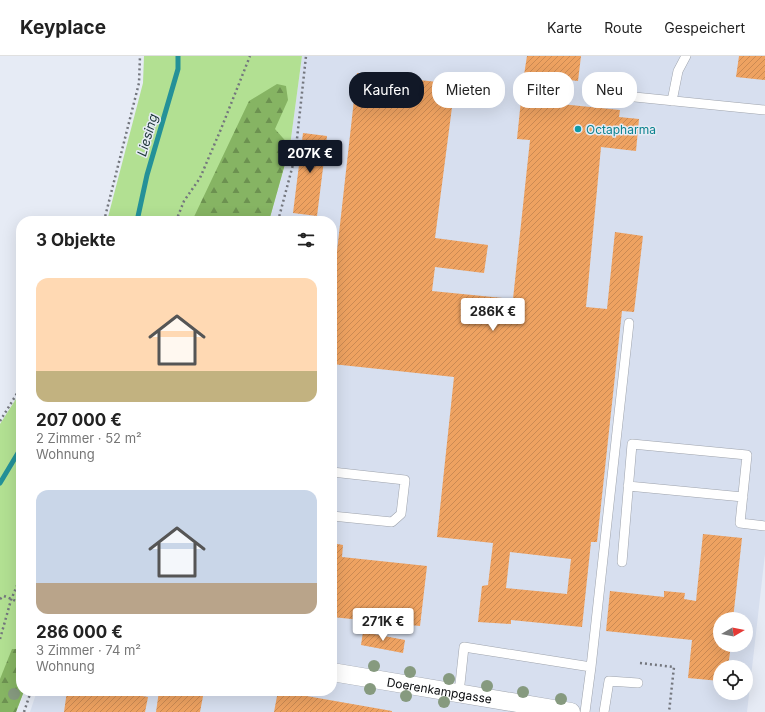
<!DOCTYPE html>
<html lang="de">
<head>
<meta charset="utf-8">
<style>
  body { margin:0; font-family:Inter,sans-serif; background:#f6f6f6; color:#222; height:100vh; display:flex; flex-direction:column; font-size:15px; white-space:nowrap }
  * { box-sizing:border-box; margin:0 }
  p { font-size:13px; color:#767676 }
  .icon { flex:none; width:22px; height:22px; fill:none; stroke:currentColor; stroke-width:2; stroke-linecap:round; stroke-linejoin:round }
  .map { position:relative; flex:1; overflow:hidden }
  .drawer { position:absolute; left:16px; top:160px; width:321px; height:480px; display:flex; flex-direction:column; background:#fff; border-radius:16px; box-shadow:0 4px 16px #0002 }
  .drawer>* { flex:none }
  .top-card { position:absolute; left:349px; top:16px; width:356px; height:36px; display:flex; gap:8px }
  .needle { width:26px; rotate:81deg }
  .buttons { position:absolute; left:713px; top:556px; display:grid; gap:8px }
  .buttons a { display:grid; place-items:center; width:40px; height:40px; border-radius:50%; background:#fff; box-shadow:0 4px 16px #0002; font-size:20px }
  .price { position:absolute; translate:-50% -34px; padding:0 9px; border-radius:4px; background:#fff; color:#222; font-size:13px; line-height:26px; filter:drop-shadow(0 1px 2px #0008) }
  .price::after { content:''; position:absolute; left:50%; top:24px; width:12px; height:9px; margin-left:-6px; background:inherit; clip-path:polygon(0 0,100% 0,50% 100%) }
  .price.active { background:#111827; color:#fff }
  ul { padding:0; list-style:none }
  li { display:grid; align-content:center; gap:8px; height:212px; padding:0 20px }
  li span { display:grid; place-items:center; height:124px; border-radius:12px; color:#555 }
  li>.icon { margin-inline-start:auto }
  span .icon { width:72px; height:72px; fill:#fffc; stroke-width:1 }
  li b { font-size:17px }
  h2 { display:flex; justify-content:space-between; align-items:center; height:48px; padding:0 20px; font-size:17px }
  .pill { padding:0 14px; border-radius:16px; background:#fff; box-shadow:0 4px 16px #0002; font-size:14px; line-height:36px }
  .pill.active { background:#111827; color:#fff }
  header { display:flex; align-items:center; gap:24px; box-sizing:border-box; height:56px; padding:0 20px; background:#fff; border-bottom:1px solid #e0e0e0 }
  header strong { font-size:19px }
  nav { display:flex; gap:22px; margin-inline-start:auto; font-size:14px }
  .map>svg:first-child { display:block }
  .built { fill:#d7dfef; fill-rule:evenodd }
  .green { fill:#b2e092 }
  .forest { fill:url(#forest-firs) }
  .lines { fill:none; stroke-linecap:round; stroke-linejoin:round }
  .stream { stroke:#249198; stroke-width:5 }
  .building { fill:url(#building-hatch); fill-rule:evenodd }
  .service-casing { stroke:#9ea3ac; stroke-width:10 }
  .minor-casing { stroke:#9ea3ac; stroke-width:19 }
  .path { stroke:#73767d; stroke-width:2.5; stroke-dasharray:2 3; stroke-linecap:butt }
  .service { stroke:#fff; stroke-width:9 }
  .minor { stroke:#fff; stroke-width:18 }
  .tree { fill:#869a7f }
  .culture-dot { fill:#0f9aa8; stroke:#e6ebf5; stroke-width:1.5 }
  .labels { text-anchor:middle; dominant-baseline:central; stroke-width:3; stroke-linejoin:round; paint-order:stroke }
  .culture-label { font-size:12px; fill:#0d838f; stroke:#e6ebf5; text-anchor:start }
  .street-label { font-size:12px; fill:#0b0d10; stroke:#e6ebf5 }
  .water-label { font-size:13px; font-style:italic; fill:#1d3637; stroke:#e6ebf5 }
</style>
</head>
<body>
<header>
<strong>Keyplace</strong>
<nav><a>Karte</a><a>Route</a><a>Gespeichert</a></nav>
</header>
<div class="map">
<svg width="765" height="656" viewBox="0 0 765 656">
  <defs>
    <pattern id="forest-firs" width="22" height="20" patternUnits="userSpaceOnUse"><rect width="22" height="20" fill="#86b463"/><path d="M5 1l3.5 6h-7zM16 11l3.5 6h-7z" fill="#6c9150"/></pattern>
    <pattern id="building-hatch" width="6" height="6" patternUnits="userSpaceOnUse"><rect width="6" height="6" fill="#eea261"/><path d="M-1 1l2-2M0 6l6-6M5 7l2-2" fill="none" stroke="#cb8a53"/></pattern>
  </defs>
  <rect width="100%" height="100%" fill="#e6ebf5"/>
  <!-- built -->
  <path class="built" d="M 302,0 L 765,0 L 765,498 L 747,656 L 30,656 L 37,635 L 332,635 L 332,165 L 269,165 L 290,90 ZM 720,563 L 746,563 L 746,589 L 720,589 ZM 720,611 L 746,611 L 746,637 L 720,637 Z"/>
  <!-- green -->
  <path class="green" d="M 144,0 L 302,0 L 290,90 L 269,165 L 107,165 L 143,27 Z
    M 21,335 L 21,635 L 24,635 L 16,656 L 0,656 L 0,368 Z"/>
  <!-- forest -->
  <path class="forest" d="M 277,28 L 286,30 L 288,44 L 275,73 L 290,90 L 269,165 L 192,165 L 249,45 Z
    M 12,593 L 21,593 L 21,635 L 24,635 L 16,656 L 0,656 L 0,623 Z"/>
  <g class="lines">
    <!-- stream -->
    <path class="stream" d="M 137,165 L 147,119 L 178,13 L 178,0
      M 0,427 L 21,392"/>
  </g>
  <!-- building -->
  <path class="building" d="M 527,0 L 581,0 L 578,25 L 524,19 Z
    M 739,0 L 765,0 L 765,24 L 736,21 Z
    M 357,17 L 455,28 L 435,182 L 488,189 L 484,217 L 435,211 L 432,235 L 513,243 L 530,84 L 517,83 L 521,44 L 620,54 L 619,61 L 639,63 L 636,95 L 601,91 L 586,251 L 607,253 L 615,176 L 643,180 L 634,256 L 622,255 L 597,486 L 591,486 L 582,571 L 511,564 L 511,568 L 478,566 L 482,530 L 488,529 L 493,487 L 437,481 L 454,321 L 332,308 L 332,240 ZM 510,496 L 571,503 L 567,538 L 506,532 Z
    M 303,77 L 327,80 L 317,160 L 293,157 Z
    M 703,478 L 742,482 L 733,563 L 720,563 L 720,589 L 731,589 L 728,611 L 720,611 L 720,625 L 688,622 L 692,584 L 606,575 L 610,535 L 664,541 L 664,535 L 685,537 L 684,543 L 696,545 Z
    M 332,487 L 343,489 L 342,501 L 427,510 L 420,570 L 332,561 Z
    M 363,576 L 405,584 L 403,597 L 361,589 Z
    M 67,635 L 115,635 L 148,641 L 145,656 L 64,656 Z
    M 159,635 L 204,635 L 200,656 L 156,656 Z
    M 278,635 L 392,655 L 392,656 L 274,656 Z"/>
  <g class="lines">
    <defs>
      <path id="service" d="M 595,37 L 765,54
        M 672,45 L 678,15 L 686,0
        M 332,416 L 405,424 L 401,458 L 392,466 L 332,460
        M 628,430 L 743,441
        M 622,506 L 632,388 L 747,399 L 740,467 L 765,470
        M 591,611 L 629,267
        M 459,637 L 464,591 L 591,611 L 585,656
        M 604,656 L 609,625 L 638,627"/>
      <g id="minor">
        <path id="s1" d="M 332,616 L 571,656"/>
      </g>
    </defs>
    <!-- service casing -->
    <use href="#service" class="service-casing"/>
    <!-- minor casing -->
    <use href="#minor" class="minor-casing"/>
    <!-- path -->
    <path class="path" d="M 104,165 L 139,27 L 140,0
      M 176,165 L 184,145 L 200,122 L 221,73 L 250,0
      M 278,165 L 295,101 L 306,0
      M 0,365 L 21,331
      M 0,543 L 4,540 L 21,547
      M 0,583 L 11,544 L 21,520
      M 640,607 L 674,611 L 669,656
      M 24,656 L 31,635"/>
    <!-- service -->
    <use href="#service" class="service"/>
    <!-- minor -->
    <use href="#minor" class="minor"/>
  </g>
  <!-- trees -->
  <g class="tree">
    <circle cx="374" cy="610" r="6"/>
    <circle cx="410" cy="616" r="6"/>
    <circle cx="449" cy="623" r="6"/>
    <circle cx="487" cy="630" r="6"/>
    <circle cx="370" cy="633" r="6"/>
    <circle cx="523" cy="636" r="6"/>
    <circle cx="14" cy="638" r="6"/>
    <circle cx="406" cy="640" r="6"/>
    <circle cx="561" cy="643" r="6"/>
    <circle cx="444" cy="646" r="6"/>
  </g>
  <!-- markers -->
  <circle class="culture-dot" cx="578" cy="73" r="4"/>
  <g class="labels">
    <!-- culture labels -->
    <g class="culture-label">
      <text x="586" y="73">Octapharma</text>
    </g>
    <!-- street labels -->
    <g class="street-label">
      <text stroke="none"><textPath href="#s1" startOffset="109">Doerenkampgasse</textPath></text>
    </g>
    <!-- water labels -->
    <g class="water-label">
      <text transform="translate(147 79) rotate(-74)">Liesing</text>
    </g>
  </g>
</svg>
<div class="buttons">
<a><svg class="needle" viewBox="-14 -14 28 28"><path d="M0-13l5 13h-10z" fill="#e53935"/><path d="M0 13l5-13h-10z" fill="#767676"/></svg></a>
<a><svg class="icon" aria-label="locate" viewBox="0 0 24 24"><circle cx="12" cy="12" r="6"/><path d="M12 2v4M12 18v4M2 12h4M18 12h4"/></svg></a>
</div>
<b class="price active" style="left:310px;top:118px">207K €</b>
<b class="price" style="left:493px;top:276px">286K €</b>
<b class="price" style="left:383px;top:586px">271K €</b>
<div class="top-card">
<a class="pill active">Kaufen</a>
<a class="pill">Mieten</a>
<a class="pill">Filter</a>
<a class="pill">Neu</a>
</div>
<section class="drawer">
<h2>3 Objekte<svg class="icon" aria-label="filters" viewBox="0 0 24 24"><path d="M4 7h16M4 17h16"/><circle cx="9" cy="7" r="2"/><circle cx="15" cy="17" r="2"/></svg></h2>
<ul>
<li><span style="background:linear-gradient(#ffd9b3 75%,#c2b280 0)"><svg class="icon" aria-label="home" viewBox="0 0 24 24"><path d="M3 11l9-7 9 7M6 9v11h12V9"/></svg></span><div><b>207 000 €</b><p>2 Zimmer · 52 m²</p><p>Wohnung</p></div></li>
<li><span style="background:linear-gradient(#c9d6e8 75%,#b9a48a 0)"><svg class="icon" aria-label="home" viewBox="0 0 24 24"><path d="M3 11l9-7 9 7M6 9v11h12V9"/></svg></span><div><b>286 000 €</b><p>3 Zimmer · 74 m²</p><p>Wohnung</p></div></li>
</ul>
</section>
</div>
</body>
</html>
